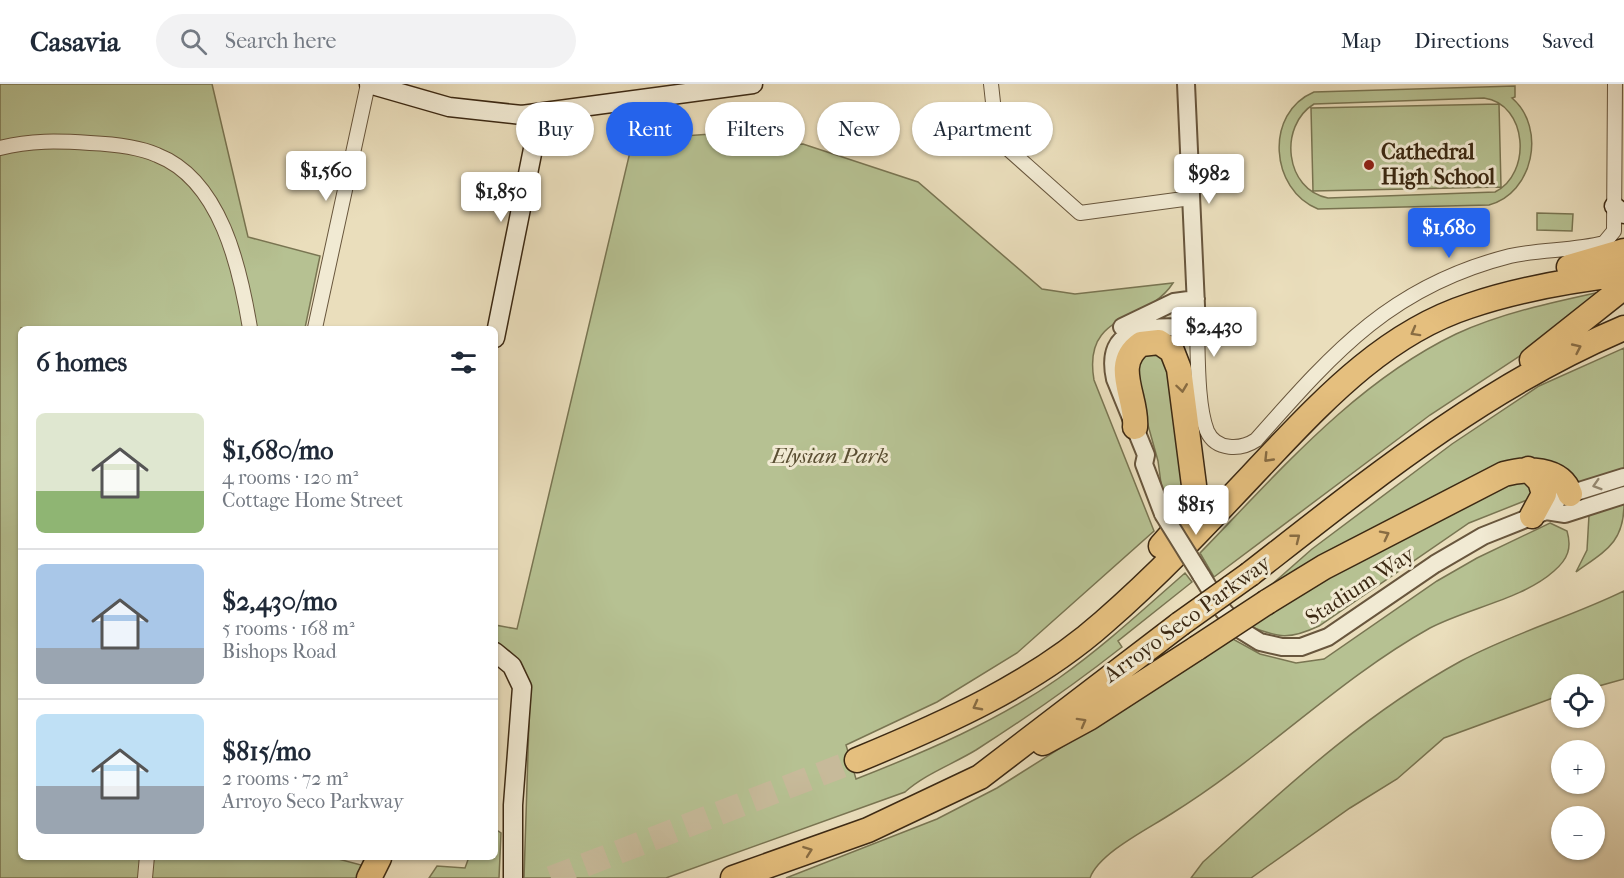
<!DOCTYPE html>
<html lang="en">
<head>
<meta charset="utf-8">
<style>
  body { margin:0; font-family:"IM FELL French Canon",serif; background:#f2f2f3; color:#1f2937; height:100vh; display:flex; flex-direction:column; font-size:22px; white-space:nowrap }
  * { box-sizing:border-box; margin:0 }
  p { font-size:20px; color:#747a83 }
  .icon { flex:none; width:33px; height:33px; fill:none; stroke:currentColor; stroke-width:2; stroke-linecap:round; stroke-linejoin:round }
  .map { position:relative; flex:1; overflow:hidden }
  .panel { position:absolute; left:18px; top:242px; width:480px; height:534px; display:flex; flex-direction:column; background:#fff; border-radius:9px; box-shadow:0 2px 4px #0004 }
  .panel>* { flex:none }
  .banner { position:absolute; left:516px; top:18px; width:570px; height:54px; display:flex; gap:12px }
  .tools { position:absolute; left:1551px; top:590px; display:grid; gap:12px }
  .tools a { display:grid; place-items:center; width:54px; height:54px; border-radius:50%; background:#fff; box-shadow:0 2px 4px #0004; font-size:30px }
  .price { position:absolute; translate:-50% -51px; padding:0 14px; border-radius:6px; background:#fff; color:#222; font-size:20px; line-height:39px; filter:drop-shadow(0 2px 3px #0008) }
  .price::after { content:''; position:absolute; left:50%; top:36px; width:18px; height:14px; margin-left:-9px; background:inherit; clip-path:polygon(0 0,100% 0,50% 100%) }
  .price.selected { background:#2563eb; color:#fff }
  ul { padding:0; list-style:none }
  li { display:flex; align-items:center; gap:18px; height:150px; padding:0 18px }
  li+li { border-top:2px solid #e0e1e3 }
  li span { display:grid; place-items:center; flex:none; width:168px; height:120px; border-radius:9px; color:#555 }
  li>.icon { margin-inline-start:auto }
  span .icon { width:72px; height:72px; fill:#fffc; stroke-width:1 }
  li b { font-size:26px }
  h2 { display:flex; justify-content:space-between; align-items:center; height:72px; padding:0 18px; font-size:26px }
  .chip { padding:0 21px; border-radius:27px; background:#fff; box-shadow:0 2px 4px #0004; font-size:21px; line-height:54px }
  .chip.selected { background:#2563eb; color:#fff }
  header { display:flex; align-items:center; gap:36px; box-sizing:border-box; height:84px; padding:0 30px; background:#fff; border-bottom:2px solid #e0e1e3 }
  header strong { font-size:28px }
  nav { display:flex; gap:33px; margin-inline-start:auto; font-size:21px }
  .search { width:420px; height:54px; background:#f2f2f3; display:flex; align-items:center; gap:15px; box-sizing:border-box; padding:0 21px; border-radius:33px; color:#747a83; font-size:22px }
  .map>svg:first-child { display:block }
  .green { fill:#b6c192; stroke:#797552; stroke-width:1.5; fill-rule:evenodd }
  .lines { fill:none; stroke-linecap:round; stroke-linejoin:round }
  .motorway-tunnel { stroke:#c7ba9a; stroke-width:24; stroke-dasharray:24 12; stroke-linecap:butt }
  .minor-casing { stroke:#68563d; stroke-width:16 }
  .tertiary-casing { stroke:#68563d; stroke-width:20 }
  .secondary-casing { stroke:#3c2913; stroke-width:21 }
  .motorway-casing { stroke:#3c2913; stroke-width:27 }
  .minor { stroke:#f1ead3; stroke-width:14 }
  .tertiary { stroke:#f1ead3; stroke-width:16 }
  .secondary { stroke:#f1ead3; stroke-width:18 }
  .motorway { stroke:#e5bf7e; stroke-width:24 }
  .tertiary-bridge-casing { stroke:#68563d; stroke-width:20; stroke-linecap:butt }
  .motorway-bridge-casing { stroke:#3c2913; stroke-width:27; stroke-linecap:butt }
  .tertiary-bridge { stroke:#f1ead3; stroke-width:16 }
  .motorway-bridge { stroke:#e5bf7e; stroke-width:24 }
  .oneway { stroke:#886c43 }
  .oneway2 { stroke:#968a73 }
  .poi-dot { fill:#8f2418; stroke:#f1ead3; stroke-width:2 }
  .labels { text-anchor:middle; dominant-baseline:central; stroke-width:6; stroke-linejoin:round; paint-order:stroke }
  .poi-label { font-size:22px; font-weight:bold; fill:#3c2913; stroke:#f1ead3; text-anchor:start }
  .park-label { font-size:22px; font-style:italic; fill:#5a4f33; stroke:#f1ead3 }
  .street-label { font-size:22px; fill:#3c2913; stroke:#f1ead3 }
</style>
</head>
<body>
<header>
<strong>Casavia</strong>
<div class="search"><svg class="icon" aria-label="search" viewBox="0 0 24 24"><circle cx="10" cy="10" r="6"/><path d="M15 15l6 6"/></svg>Search here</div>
<nav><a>Map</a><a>Directions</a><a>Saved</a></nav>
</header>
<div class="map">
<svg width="1624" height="794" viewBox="0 0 1624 794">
  <rect width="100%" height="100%" fill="#eadebc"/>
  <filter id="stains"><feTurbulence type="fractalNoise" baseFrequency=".00333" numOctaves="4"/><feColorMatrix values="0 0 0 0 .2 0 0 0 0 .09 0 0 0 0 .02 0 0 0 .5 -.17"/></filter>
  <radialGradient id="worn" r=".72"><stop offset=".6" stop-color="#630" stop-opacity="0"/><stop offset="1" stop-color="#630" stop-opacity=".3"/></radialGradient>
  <!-- green -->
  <path class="green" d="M 0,0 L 212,0 L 248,153 L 320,172 L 305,244 L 21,244 L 21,772 L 331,773 L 361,781 L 358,794 L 0,794 Z
    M 1515,2 L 1515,13 L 1512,14 C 1547,44 1533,110 1489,121 L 1318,125 C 1270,106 1264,29 1314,8 ZM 1484,14 C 1528,20 1532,90 1495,108 L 1328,114 C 1285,106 1278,42 1314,20 Z
    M 1499,20 L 1501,103 L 1313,107 L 1311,24 Z
    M 711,50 L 725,54 L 750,53 L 752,59 L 766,62 L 803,60 L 918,98 L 1042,205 L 1075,210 L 1173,199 C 1146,241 1082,226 1094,296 L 1154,447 L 1017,569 L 937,618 L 846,661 L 856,695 C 925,668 998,637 1059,594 C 1104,562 1144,525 1185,489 L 1192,498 L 1118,557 L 1122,563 C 1075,600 1026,634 976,666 C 953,680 925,690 905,708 L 666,794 L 524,794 L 530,607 L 495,562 L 495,541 L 517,545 L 634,51 L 657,54 Z
    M 1537,129 L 1573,130 L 1572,147 L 1537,146 Z
    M 1609,206 L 1553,250 L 1430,331 L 1214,493 L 1200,469 C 1278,389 1354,299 1456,250 C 1504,228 1558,217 1609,206 Z
    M 1624,264 L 1624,386 L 1574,401 L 1530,377 L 1262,509 L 1312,465 L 1452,360 L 1539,302 Z
    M 1154,266 L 1164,272 L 1169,287 L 1188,411 L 1176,435 L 1163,414 L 1158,377 L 1131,280 Z
    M 1520,395 L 1528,399 L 1533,408 L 1527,416 L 1469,439 L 1319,542 C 1289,556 1279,554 1249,542 L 1272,523 Z
    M 1624,420 C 1624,459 1605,467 1576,488 L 1587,466 L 1589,431 Z
    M 1550,439 L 1567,447 C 1572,464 1568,475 1554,487 C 1523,515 1468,524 1430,544 C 1337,596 1262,674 1171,730 C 1148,745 1099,769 1090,794 L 786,794 L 937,735 L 997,704 L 1233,555 L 1260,570 L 1296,579 L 1324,575 L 1437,497 L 1477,474 Z
    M 1624,507 L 1624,595 L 1595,603 L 1594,600 L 1562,600 L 1561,611 L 1444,654 L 1397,695 L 1350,724 L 1251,794 L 1191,794 L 1203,778 C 1284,705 1364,630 1461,577 C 1513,549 1571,533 1624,507 Z
    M 495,745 L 501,749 L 499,794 L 429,794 L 437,782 L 465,784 L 469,773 L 495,772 Z"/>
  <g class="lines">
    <!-- motorway-tunnel -->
    <path class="motorway-tunnel" d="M 551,794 L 857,676"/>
    <defs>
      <path id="minor" d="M 991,0 L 997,55 L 1080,129 L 1191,114
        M 0,64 C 30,56 59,57 90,59 C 112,60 137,62 157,71 C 221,96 240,184 250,244
        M 315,244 L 368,0
        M 1197,244 C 1198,272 1197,322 1207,347 C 1216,367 1241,366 1256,356 C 1334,268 1391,202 1510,172 C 1541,165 1574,167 1604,159 L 1614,147 L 1615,0
        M 145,794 L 147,772"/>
      <path id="tertiary" d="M 1122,243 L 1174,218 L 1196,215
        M 1546,427 L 1565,430 L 1624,411
        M 1163,430 L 1144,380 L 1146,371 L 1115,295 C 1102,236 1160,243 1197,244 L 1186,0
        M 1201,491 L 1222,525 L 1239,545 L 1260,558 L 1282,563 L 1301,563 L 1328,553 L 1435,480 L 1483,452 L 1546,427 L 1560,413 L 1624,393"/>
      <path id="secondary" d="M 369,0 L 449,23 L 522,31 L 753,0
        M 1614,122 L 1624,130
        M 495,254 L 540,30
        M 495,568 L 512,582 L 522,603 L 513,721 L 513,794"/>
      <path id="motorway" d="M 1569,183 L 1624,167
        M 1532,276 L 1624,203
        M 1135,343 C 1138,314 1111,281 1141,260 L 1159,258 L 1172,267 L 1179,285 L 1195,409 L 1183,437 L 1161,462
        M 1528,385 L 1540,397 L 1544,410 L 1532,432
        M 1250,490 C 1368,398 1484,303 1624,244
        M 1267,518 L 1324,483 L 1504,390 C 1525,384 1561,383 1570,410
        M 1043,659 L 1089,634 L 1197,564
        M 857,676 C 944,640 1033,601 1104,538 C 1164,486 1219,426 1273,369 C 1329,310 1389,248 1469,222 C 1519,205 1572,196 1624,190
        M 369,794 L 379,774
        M 733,794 L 868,746 L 980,693 L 1180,540"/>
    </defs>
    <!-- minor casing -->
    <use href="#minor" class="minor-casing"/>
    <!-- tertiary casing -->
    <use href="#tertiary" class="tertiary-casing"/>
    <!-- secondary casing -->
    <use href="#secondary" class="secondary-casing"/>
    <!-- motorway casing -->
    <use href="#motorway" class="motorway-casing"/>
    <!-- minor -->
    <use href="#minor" class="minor"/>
    <!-- tertiary -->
    <use href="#tertiary" class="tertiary"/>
    <!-- secondary -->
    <use href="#secondary" class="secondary"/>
    <!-- motorway -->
    <use href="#motorway" class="motorway"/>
    <defs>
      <path id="tertiary-bridge" d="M 1163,430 L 1201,491"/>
      <path id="motorway-bridge" d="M 1180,540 L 1250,490
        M 1197,564 L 1267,518"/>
    </defs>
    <!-- tertiary-bridge casing -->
    <use href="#tertiary-bridge" class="tertiary-bridge-casing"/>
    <!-- motorway-bridge casing -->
    <use href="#motorway-bridge" class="motorway-bridge-casing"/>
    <!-- tertiary-bridge -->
    <use href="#tertiary-bridge" class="tertiary-bridge"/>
    <!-- motorway-bridge -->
    <use href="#motorway-bridge" class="motorway-bridge"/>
  </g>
  <!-- one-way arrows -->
  <defs><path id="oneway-chevron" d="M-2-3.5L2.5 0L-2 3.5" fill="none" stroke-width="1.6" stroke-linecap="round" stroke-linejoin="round" transform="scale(1.5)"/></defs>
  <g class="oneway">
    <use href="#oneway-chevron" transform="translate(1415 248) rotate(151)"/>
    <use href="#oneway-chevron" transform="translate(1577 264) rotate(-25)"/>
    <use href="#oneway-chevron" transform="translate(1182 304) rotate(82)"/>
    <use href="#oneway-chevron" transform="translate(1268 374) rotate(134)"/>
    <use href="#oneway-chevron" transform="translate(1385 451) rotate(-27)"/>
    <use href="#oneway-chevron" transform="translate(1296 454) rotate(-38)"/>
    <use href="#oneway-chevron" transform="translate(977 622) rotate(152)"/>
    <use href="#oneway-chevron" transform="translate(1082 638) rotate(-29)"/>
    <use href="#oneway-chevron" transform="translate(808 767) rotate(-20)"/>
  </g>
  <use class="oneway2" href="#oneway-chevron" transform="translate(1597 401) rotate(163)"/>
  <!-- markers -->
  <circle class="poi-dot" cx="1369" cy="81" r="6"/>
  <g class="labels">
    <!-- poi labels -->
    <g class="poi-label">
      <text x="1381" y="68">Cathedral<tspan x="1381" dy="25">High School</tspan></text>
    </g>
    <!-- park labels -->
    <g class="park-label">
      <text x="830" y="372">Elysian Park</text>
    </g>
    <!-- street labels -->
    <g class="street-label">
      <text transform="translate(1360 502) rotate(-33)">Stadium Way</text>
      <text transform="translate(1187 535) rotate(-36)">Arroyo Seco Parkway</text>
    </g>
  </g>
  <rect width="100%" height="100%" filter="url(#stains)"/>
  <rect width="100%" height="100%" fill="url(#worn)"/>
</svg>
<div class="tools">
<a><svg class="icon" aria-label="locate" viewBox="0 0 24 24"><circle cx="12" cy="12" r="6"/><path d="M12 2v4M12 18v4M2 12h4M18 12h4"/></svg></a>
<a>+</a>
<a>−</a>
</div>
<b class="price" style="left:326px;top:118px">$1,560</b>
<b class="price" style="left:1209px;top:121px">$982</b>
<b class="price" style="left:501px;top:139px">$1,850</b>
<b class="price selected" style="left:1449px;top:175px">$1,680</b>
<b class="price" style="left:1214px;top:274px">$2,430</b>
<b class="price" style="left:1196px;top:452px">$815</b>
<div class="banner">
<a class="chip">Buy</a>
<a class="chip selected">Rent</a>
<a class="chip">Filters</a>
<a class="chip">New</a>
<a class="chip">Apartment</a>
</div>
<section class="panel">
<h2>6 homes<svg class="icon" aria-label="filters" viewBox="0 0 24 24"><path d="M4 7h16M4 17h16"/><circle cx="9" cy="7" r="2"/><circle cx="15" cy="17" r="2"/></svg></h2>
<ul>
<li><span style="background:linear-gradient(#dfe7d0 65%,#8fb573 0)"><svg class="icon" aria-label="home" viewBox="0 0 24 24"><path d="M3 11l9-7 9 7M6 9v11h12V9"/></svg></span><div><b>$1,680/mo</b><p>4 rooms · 120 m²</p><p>Cottage Home Street</p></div></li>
<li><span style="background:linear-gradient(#a9c7e8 70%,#9aa5b1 0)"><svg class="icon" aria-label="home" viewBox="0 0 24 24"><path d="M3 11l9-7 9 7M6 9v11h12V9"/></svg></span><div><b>$2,430/mo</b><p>5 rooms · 168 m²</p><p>Bishops Road</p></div></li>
<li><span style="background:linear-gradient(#bfe0f5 60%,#9aa5b1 0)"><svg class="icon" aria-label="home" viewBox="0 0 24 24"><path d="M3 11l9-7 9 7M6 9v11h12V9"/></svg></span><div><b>$815/mo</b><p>2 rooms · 72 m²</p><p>Arroyo Seco Parkway</p></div></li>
</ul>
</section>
</div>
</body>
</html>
